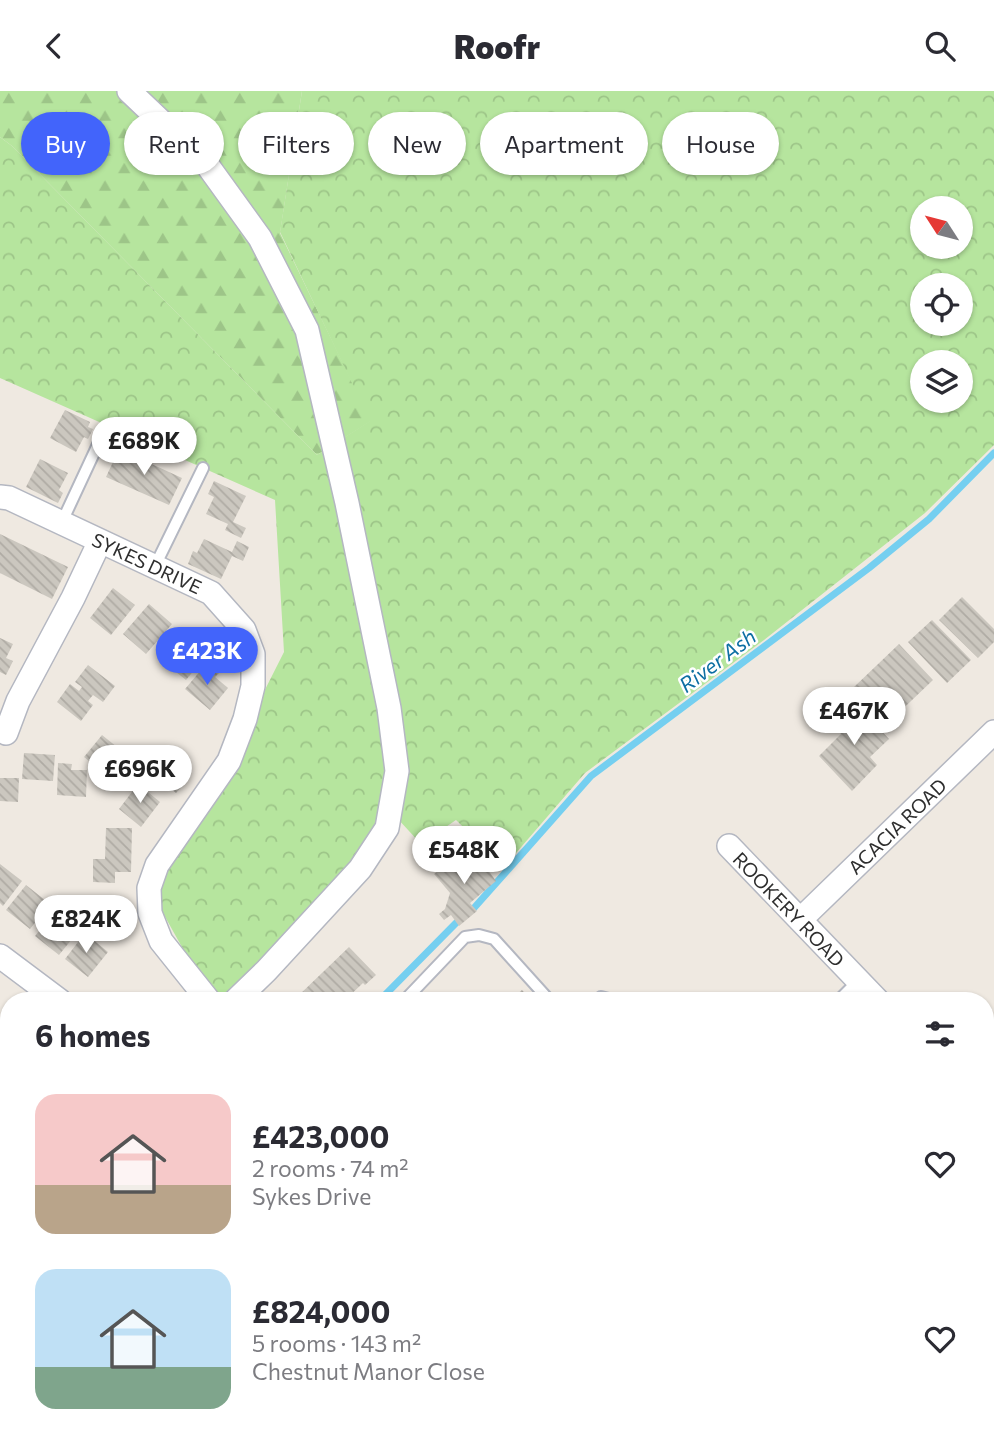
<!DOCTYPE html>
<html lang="en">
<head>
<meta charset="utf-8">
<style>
  body { margin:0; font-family:Commissioner,sans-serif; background:#f7f7f7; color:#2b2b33; height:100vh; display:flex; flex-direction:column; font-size:26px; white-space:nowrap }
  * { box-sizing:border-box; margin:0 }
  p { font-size:23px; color:#7c7c81 }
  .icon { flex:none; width:38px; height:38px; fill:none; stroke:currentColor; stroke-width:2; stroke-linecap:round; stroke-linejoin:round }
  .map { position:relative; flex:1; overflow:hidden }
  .side { position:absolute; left:0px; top:901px; width:994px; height:450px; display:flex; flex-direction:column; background:#fff; border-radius:28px 28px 0 0; box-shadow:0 2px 5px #0004 }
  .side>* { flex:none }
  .guide { position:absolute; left:21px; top:21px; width:952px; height:63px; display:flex; gap:14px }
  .needle { width:46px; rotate:306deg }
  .fabs { position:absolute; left:910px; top:105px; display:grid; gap:14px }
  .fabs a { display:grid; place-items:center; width:63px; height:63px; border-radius:50%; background:#fff; box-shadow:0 2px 5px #0004; font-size:35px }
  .price { position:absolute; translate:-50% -60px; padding:0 16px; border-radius:24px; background:#fff; color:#222; font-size:23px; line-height:46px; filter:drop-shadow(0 2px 4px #0008) }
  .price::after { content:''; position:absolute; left:50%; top:42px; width:21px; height:16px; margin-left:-10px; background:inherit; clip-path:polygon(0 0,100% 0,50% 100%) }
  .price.current { background:#4264fb; color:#fff }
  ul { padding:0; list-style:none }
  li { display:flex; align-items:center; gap:21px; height:175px; padding:0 35px }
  li span { display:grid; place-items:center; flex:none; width:196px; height:140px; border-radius:21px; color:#555 }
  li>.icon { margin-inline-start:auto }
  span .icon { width:84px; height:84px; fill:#fffc; stroke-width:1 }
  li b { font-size:30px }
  h2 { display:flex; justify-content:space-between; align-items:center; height:84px; padding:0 35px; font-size:30px }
  .tag { padding:0 24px; border-radius:32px; background:#fff; box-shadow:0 2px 5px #0004; font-size:24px; line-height:63px }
  .tag.current { background:#4264fb; color:#fff }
  header { display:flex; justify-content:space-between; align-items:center; height:91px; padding:0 35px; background:#fff; font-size:32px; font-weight:800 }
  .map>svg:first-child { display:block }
  .forest { fill:url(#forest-firs) }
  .park { fill:url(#park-crowns); fill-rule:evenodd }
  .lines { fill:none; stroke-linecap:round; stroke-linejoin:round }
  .stream { stroke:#75cff0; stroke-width:7 }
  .building { fill:url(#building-back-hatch) }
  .service-casing { stroke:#b4b7c1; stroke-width:14 }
  .minor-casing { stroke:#b4b7c1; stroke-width:26 }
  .service { stroke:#fff; stroke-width:10 }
  .minor { stroke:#fff; stroke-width:23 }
  .labels { text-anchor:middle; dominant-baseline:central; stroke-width:5; stroke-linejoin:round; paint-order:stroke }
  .street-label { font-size:19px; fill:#2e2e2e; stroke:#fff }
  .water-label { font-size:21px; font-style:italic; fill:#0d6fa3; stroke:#fff }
</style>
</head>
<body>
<header><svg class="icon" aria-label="back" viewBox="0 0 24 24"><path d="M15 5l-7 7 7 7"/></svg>Roofr<svg class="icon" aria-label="search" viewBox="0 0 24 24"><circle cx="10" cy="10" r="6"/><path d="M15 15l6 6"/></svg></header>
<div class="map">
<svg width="994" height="1350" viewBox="0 0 994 1350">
  <defs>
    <pattern id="forest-firs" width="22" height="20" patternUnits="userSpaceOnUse" patternTransform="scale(1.75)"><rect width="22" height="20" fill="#b6e59e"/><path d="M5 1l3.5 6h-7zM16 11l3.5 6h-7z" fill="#9dc588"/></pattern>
    <pattern id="park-crowns" width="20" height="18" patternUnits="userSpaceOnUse" patternTransform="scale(1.75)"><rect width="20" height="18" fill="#b6e59e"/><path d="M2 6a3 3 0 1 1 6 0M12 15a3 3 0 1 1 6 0" fill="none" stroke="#9dc588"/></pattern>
    <pattern id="building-back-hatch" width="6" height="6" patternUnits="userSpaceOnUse" patternTransform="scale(1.75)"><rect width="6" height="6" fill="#cbc7bf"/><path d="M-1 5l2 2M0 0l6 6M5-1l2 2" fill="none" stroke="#afaba4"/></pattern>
  </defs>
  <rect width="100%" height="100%" fill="#efe9e1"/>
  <!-- forest -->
  <path class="forest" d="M 0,0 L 302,0 L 280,142 L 371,330 L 317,364 L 12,55 L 0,46 Z"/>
  <!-- park -->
  <path class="park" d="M 302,0 L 994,0 L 994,354 L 925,422 L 764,549 L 585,682 L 504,776 L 456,729 L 421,753 L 385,714 L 346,794 L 234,910 L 212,910 L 149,797 L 229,670 L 284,561 L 275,409 L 0,287 L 0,46 L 12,55 L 317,364 L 370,330 L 280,141 ZM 922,117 L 961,117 L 961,156 L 922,156 ZM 922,194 L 961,194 L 961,233 L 922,233 ZM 922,271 L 961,271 L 961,310 L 922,310 Z"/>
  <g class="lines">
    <!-- stream -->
    <path class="stream" d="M 474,817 L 591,685 L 869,477 L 929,428 L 994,362
      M 379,910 L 456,832
      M 0,1281 L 9,1276"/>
  </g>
  <!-- building -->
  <path class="building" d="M 65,319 L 90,331 L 88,336 L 93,338 L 88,348 L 84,346 L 76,361 L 50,347 Z
    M 119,358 L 182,387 L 169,414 L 106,386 Z
    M 40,368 L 68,382 L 59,399 L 63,402 L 58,412 L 26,396 Z
    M 214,390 L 246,405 L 233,431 L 246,437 L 241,447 L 225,439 L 228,433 L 206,423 L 214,406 L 208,403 Z
    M 0,443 L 68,476 L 52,508 L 0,482 Z
    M 204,448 L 232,461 L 237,450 L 249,456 L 243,470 L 232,465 L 221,488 L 188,473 L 193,460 L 197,462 Z
    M 113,497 L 135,514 L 111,544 L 90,527 Z
    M 962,506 L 994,538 L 994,551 L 978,567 L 939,529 Z
    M 149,513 L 172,533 L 146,563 L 123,543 Z
    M 932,529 L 971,569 L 947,592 L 908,551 Z
    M 189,545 L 209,561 L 186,589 L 166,573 Z
    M 0,547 L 13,553 L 6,567 L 13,570 L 6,584 L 0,581 Z
    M 899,553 L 933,589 L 888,632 L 854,596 Z
    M 207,572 L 219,582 L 215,586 L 228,597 L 210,619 L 185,598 Z
    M 88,574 L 115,595 L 103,611 L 93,604 L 88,610 L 93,614 L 81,630 L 57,611 L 70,593 L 79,600 L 82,596 L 75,591 Z
    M 855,612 L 889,648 L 870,666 L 877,674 L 852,700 L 819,665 L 841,643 L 832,633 Z
    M 102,644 L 117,656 L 99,678 L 84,666 Z
    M 168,656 L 190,674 L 181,686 L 186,691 L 176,702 L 148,680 Z
    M 24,662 L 55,664 L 53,690 L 22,688 Z
    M 58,672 L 72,673 L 71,679 L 87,679 L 86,706 L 57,704 Z
    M 0,687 L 19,687 L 18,711 L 0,710 Z
    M 138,693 L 160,711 L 141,736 L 119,718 Z
    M 106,737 L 132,737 L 131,781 L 115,781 L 115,792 L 93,791 L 93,768 L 105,768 Z
    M 473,758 L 496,790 L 470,812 L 477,820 L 459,835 L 451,824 L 444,829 L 439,823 L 445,818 L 450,802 L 434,783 L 447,773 L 449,775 L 464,763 L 465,765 Z
    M 0,773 L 22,790 L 3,815 L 0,812 Z
    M 26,794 L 50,813 L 30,838 L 6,819 Z
    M 57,818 L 81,837 L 59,864 L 35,845 Z
    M 85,842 L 108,861 L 88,886 L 65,868 Z
    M 349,856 L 376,884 L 365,894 L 363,892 L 344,910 L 301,910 L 297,906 Z
    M 522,899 L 532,910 L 509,910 Z
    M 9,941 L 9,986 L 5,990 L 0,986 L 0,951 Z
    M 988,1255 L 994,1264 L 994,1296 L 985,1302 L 985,1257 Z
    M 9,1297 L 9,1342 L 181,1342 L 184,1346 L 178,1350 L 0,1350 L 0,1303 Z
    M 275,1342 L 376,1342 L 382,1350 L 282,1350 Z
    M 495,1342 L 531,1342 L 537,1350 L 501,1350 Z
    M 845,1342 L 904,1342 L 889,1350 L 842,1350 L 839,1345 Z"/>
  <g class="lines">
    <defs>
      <path id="service" d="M 61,433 L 101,347
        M 155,475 L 203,377
        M 404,910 L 465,846 L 479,844 L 494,848 L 550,910
        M 597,910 L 601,906 L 617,910
        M 838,910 L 858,890
        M 223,1342 L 228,1350
        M 625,1342 L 628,1350
        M 688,1350 L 708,1346 L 716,1342"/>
      <path id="minor" d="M 129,0 L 208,75 L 260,147 L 307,239 L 347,412 L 389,617 L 397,680 L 387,737 L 360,778 L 266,880 L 235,910
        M 0,406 L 9,407 L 211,502 L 244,539 L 253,563 L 253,595 L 245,628 L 229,670 L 157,774 L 149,797 L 150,822 L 161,850 L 209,910
        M 6,642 L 18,610 L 73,507 L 100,450
        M 729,755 L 878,910
        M 800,829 L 994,641
        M 0,865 L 60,910
        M 985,1022 L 994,1031
        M 0,1151 L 9,1141
        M 453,1342 L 459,1350
        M 807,1342 L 814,1350"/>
    </defs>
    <!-- service casing -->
    <use href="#service" class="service-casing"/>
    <!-- minor casing -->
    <use href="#minor" class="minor-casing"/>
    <!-- service -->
    <use href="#service" class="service"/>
    <!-- minor -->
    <use href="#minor" class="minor"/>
  </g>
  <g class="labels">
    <!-- street labels -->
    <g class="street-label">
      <text transform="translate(147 472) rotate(25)">SYKES DRIVE</text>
      <text transform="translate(897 735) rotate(-44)">ACACIA ROAD</text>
      <text transform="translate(789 818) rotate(46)">ROOKERY ROAD</text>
    </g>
    <!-- water labels -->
    <g class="water-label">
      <text transform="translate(717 569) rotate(-37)">River Ash</text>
    </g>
  </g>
</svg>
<div class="fabs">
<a><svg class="needle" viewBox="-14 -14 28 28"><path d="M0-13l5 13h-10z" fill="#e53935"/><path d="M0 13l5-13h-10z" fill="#7c7c81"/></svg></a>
<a><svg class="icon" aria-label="locate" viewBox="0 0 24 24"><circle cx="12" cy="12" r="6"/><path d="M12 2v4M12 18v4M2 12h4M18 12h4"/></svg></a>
<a><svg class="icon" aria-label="layers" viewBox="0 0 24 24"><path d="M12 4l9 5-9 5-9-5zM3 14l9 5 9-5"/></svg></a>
</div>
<b class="price" style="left:144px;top:386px">£689K</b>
<b class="price current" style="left:207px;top:596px">£423K</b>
<b class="price" style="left:854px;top:656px">£467K</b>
<b class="price" style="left:140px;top:714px">£696K</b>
<b class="price" style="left:464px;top:795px">£548K</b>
<b class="price" style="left:86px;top:864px">£824K</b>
<div class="guide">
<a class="tag current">Buy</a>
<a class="tag">Rent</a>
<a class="tag">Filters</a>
<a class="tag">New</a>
<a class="tag">Apartment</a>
<a class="tag">House</a>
</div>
<section class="side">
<h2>6 homes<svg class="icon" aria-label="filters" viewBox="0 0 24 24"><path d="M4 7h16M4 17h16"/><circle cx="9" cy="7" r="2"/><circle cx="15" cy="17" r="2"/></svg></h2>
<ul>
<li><span style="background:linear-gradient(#f6c9c9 65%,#b9a48a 0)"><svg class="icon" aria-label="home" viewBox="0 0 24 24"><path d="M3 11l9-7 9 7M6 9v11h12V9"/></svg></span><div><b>£423,000</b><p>2 rooms · 74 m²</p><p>Sykes Drive</p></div><svg class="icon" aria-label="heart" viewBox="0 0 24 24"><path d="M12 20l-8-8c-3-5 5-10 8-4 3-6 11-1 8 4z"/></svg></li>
<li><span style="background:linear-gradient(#bfe0f5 70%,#7fa58c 0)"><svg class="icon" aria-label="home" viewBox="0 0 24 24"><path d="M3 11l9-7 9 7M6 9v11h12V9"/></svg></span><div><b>£824,000</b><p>5 rooms · 143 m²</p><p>Chestnut Manor Close</p></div><svg class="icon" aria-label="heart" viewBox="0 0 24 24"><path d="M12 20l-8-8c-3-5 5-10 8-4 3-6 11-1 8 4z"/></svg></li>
</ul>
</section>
</div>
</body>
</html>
